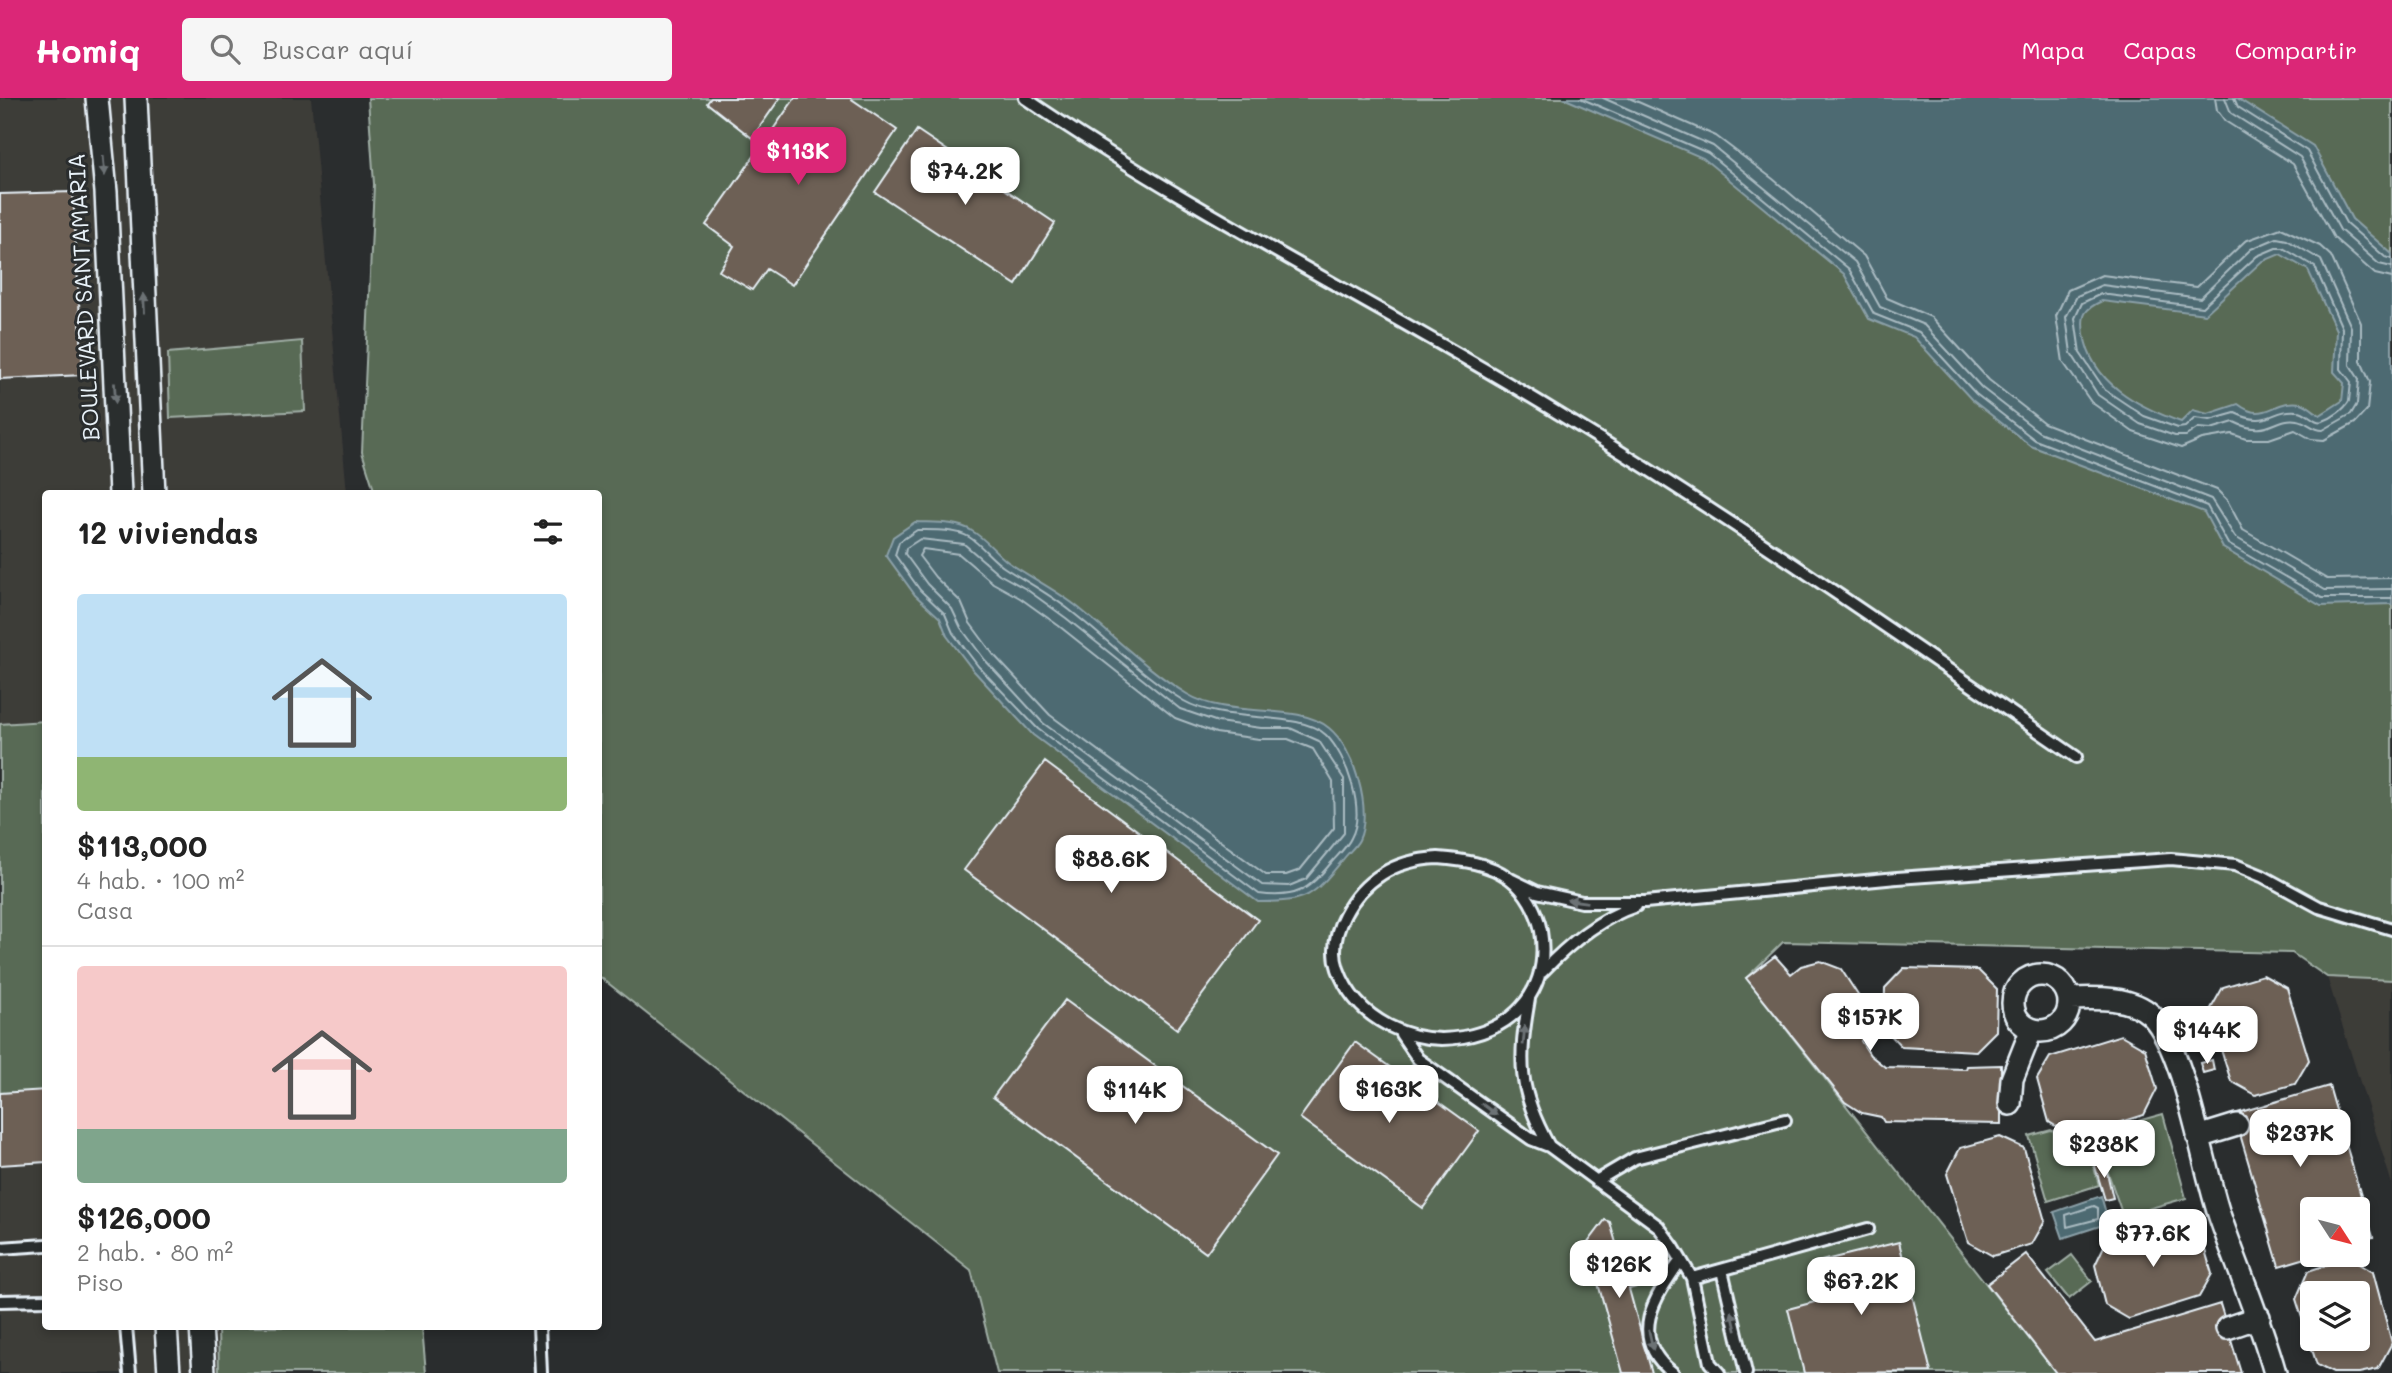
<!DOCTYPE html>
<html lang="es">
<head>
<meta charset="utf-8">
<style>
  body { margin:0; font-family:Mali,sans-serif; background:#f6f6f6; color:#222; height:100vh; display:flex; flex-direction:column; font-size:26px; white-space:nowrap }
  * { box-sizing:border-box; margin:0 }
  p { font-size:23px; color:#767676 }
  .icon { flex:none; width:38px; height:38px; fill:none; stroke:currentColor; stroke-width:2; stroke-linecap:round; stroke-linejoin:round }
  .map { position:relative; flex:1; overflow:hidden }
  .drawer { position:absolute; left:42px; top:392px; width:560px; height:840px; display:flex; flex-direction:column; background:#fff; border-radius:7px; box-shadow:0 4px 10px #0003 }
  .drawer>* { flex:none }
  .needle { width:46px; rotate:126deg }
  .buttons { position:absolute; left:2300px; top:1099px; display:grid; gap:14px }
  .buttons a { display:grid; place-items:center; width:70px; height:70px; border-radius:7px; background:#fff; box-shadow:0 4px 10px #0003; font-size:35px }
  .price { position:absolute; translate:-50% -60px; padding:0 16px; border-radius:14px; background:#fff; color:#222; font-size:23px; line-height:46px; filter:drop-shadow(0 2px 4px #0008) }
  .price::after { content:''; position:absolute; left:50%; top:42px; width:21px; height:16px; margin-left:-10px; background:inherit; clip-path:polygon(0 0,100% 0,50% 100%) }
  .price.selected { background:#db2777; color:#fff }
  ul { padding:0; list-style:none }
  li { display:grid; align-content:center; gap:14px; height:371px; padding:0 35px }
  li+li { border-top:2px solid #e0e0e0 }
  li span { display:grid; place-items:center; height:217px; border-radius:7px; color:#555 }
  li>.icon { margin-inline-start:auto }
  span .icon { width:126px; height:126px; fill:#fffc; stroke-width:1 }
  li b { font-size:30px }
  h2 { display:flex; justify-content:space-between; align-items:center; height:84px; padding:0 35px; font-size:30px }
  header { display:flex; align-items:center; gap:42px; box-sizing:border-box; height:98px; padding:0 35px; background:#db2777; color:#fff }
  header strong { font-size:33px }
  nav { display:flex; gap:38px; margin-inline-start:auto; font-size:24px }
  .search { width:490px; height:63px; background:#f6f6f6; display:flex; align-items:center; gap:18px; box-sizing:border-box; padding:0 24px; border-radius:7px; color:#767676; font-size:26px }
  .map>svg:first-child { display:block }
  .built { fill:#3e3c39 }
  .green { fill:#596a54; stroke:#a0aea6; stroke-width:2 }
  .water { fill:#4d6a72; stroke:#8ba0a8; stroke-width:2; fill-rule:evenodd }
  .lines { fill:none; stroke-linecap:round; stroke-linejoin:round }
  .shore { stroke:#aabbc2; stroke-width:2 }
  .building { fill:#6d6054; stroke:#e8f1f8; stroke-width:2; fill-rule:evenodd }
  .service-casing { stroke:#e8f1f8; stroke-width:16 }
  .minor-casing { stroke:#e8f1f8; stroke-width:26 }
  .service { stroke:#2a2d2e; stroke-width:10 }
  .minor { stroke:#2a2d2e; stroke-width:21 }
  .oneway { fill:#6c7275 }
  .labels { text-anchor:middle; dominant-baseline:central; stroke-width:6; stroke-linejoin:round; paint-order:stroke }
  .street-label { font-size:23px; fill:#e8f1f8; stroke:#2a2d2e }
</style>
</head>
<body>
<header>
<strong>Homiq</strong>
<div class="search"><svg class="icon" aria-label="search" viewBox="0 0 24 24"><circle cx="10" cy="10" r="6"/><path d="M15 15l6 6"/></svg>Buscar aquí</div>
<nav><a>Mapa</a><a>Capas</a><a>Compartir</a></nav>
</header>
<div class="map">
<svg width="2392" height="1275" viewBox="0 0 2392 1275">
  <rect width="100%" height="100%" fill="#2a2d2e"/>
  <filter id="ink" filterUnits="userSpaceOnUse"><feTurbulence type="fractalNoise" baseFrequency=".0143" numOctaves="2"/><feDisplacementMap in="SourceGraphic" scale="14" xChannelSelector="R" yChannelSelector="G"/><feConvolveMatrix kernelMatrix="1 2 1 2 8 2 1 2 1" color-interpolation-filters="sRGB"/></filter>
  <g filter="url(#ink)">
    <!-- built -->
    <path class="built" d="M 0,0 L 311,0 L 347,395 L 46,396 L 46,1228 L 421,1229 L 426,1275 L 0,1275 Z
      M 2327,879 L 2392,882 L 2392,1086 Z"/>
    <!-- green -->
    <path class="green" d="M 368,0 L 2392,0 L 2392,882 L 2327,879 L 2292,855 L 1783,844 L 1746,880 L 2056,1275 L 997,1275 L 971,1172 L 599,878 L 598,396 L 375,395 L 362,354 L 374,86 Z
      M 302,243 L 305,313 L 170,320 L 168,255 Z
      M 45,623 L 45,994 L 0,996 L 0,626 Z
      M 2163,1016 L 2186,1100 L 2123,1118 L 2105,1066 L 2110,1064 L 2109,1058 L 2092,1063 L 2099,1087 L 2048,1103 L 2029,1038 L 2051,1032 L 2074,1045 L 2100,1037 L 2107,1054 L 2102,1033 Z
      M 2072,1157 L 2092,1183 L 2069,1201 L 2048,1175 Z
      M 218,1229 L 422,1229 L 426,1275 L 219,1275 Z"/>
    <!-- water -->
    <path class="water" d="M 1563,0 L 2237,0 L 2313,48 L 2352,121 L 2392,156 L 2392,506 L 2321,508 L 2223,450 L 2204,414 L 2031,348 L 1972,302 L 1914,239 L 1869,221 L 1844,176 L 1703,60 ZM 2280,156 L 2308,172 L 2336,232 L 2334,274 L 2344,285 L 2342,303 L 2320,317 C 2315,314 2307,306 2301,305 C 2274,300 2265,327 2238,306 L 2208,316 L 2193,312 L 2181,324 C 2139,309 2091,285 2084,236 C 2081,217 2084,211 2102,203 L 2205,216 L 2261,164 Z
      M 915,424 C 932,425 957,423 972,433 C 986,441 996,455 1008,464 C 1030,479 1054,491 1075,507 C 1112,536 1147,572 1187,596 C 1230,622 1296,603 1329,630 C 1354,650 1373,713 1359,742 C 1356,748 1349,754 1345,759 C 1313,798 1310,804 1258,804 L 1033,637 L 973,572 L 947,538 L 940,520 L 915,497 L 886,457 L 893,439 Z
      M 2101,1098 L 2109,1125 L 2063,1140 L 2054,1114 Z"/>
    <g class="lines">
      <!-- shore -->
      <path class="shore" d="M 1580,0 L 1708,55 L 1849,171 L 1874,216 L 1919,234 L 1976,296 L 2035,342 L 2207,408 L 2228,446 L 2322,500 L 2392,500
        M 1603,0 L 1713,48 L 1855,164 L 1880,209 L 1924,227 L 1982,290 L 2039,334 L 2211,401 L 2235,439 L 2325,492 L 2392,491
        M 1629,0 L 1716,38 L 1773,81 L 1864,158 L 1887,200 L 1931,219 L 1989,282 L 2044,325 L 2217,392 L 2227,402 L 2243,432 L 2327,481 L 2392,480
        M 2215,0 L 2217,12 L 2225,23 L 2293,66 L 2334,140 L 2375,176 L 2392,180
        M 2225,0 L 2231,15 L 2300,59 L 2340,132 L 2379,166 L 2392,169
        M 2234,0 L 2238,9 L 2307,53 L 2346,125 L 2385,159 L 2392,161
        M 2281,130 L 2320,148 L 2331,158 L 2361,225 L 2361,263 L 2370,284 L 2367,312 L 2355,325 L 2324,342 L 2311,341 L 2295,332 L 2269,341 L 2246,341 L 2232,336 L 2202,341 L 2181,350 L 2133,334 L 2091,304 L 2063,264 L 2056,218 L 2068,192 L 2102,177 L 2197,189 L 2245,143 Z
        M 2277,140 L 2287,142 L 2321,162 L 2351,229 L 2350,267 L 2359,281 L 2357,306 L 2351,316 L 2323,332 C 2312,332 2307,323 2297,322 C 2275,318 2268,341 2234,324 L 2211,331 L 2198,330 L 2186,338 L 2175,338 L 2140,326 L 2098,297 L 2071,255 L 2066,219 L 2077,198 L 2102,187 L 2200,200 L 2251,151 Z
        M 2276,150 L 2283,150 L 2315,169 L 2342,230 L 2341,271 L 2351,284 L 2349,303 C 2345,311 2332,320 2323,323 C 2314,326 2307,313 2298,313 C 2271,310 2269,331 2235,315 L 2210,322 L 2195,320 L 2185,329 L 2178,330 L 2144,318 L 2105,292 L 2080,255 L 2075,220 L 2082,205 L 2101,196 L 2202,209 L 2257,158 Z
        M 917,432 C 933,432 955,431 969,439 C 982,447 992,462 1005,470 C 1028,485 1051,497 1072,514 C 1108,542 1145,580 1184,603 C 1224,626 1299,612 1326,637 C 1347,658 1366,713 1351,740 C 1347,749 1338,757 1331,765 C 1309,792 1296,801 1259,796 L 1038,631 L 978,568 L 953,535 L 945,516 L 920,492 L 895,457 L 899,444 Z
        M 920,441 L 964,446 L 999,476 L 1026,491 L 1066,520 L 1180,611 L 1218,624 L 1261,630 L 1290,630 L 1319,643 L 1344,681 L 1344,735 L 1306,781 L 1289,788 L 1262,787 L 1043,625 L 985,562 L 961,530 L 952,511 L 927,486 L 905,456 L 906,450 Z
        M 923,451 L 959,456 L 993,485 L 1020,500 L 1059,528 L 1175,620 L 1216,635 L 1259,641 L 1288,641 L 1313,651 L 1333,684 L 1334,730 L 1300,772 L 1286,777 L 1266,777 L 1050,617 L 993,556 L 970,525 L 961,504 L 935,479 L 919,458 Z
        M 2094,1108 L 2098,1110 L 2098,1121 L 2067,1129 L 2066,1117 Z"/>
    </g>
    <!-- building -->
    <path class="building" d="M 711,0 L 780,0 L 752,40 L 707,5 Z
      M 795,0 L 850,0 L 897,32 L 792,187 L 767,171 L 752,192 L 719,173 L 734,148 L 706,127 Z
      M 917,32 L 1055,125 L 1016,187 L 875,94 Z
      M 73,94 L 83,277 L 0,281 L 0,96 Z
      M 1045,664 L 1258,822 L 1177,931 L 964,772 Z
      M 1775,858 L 1791,876 L 1801,868 L 1820,863 L 1841,871 L 1863,905 L 1865,926 L 1861,943 L 1870,957 L 1885,969 L 1966,971 L 1967,968 L 2001,967 L 2001,1026 L 1884,1024 L 1881,1019 L 1862,1015 L 1845,1004 L 1746,880 Z
      M 1904,870 L 1978,872 L 1997,891 L 1996,933 L 1976,953 L 1902,949 L 1884,930 L 1885,890 Z
      M 2263,877 L 2287,890 L 2309,962 L 2295,986 L 2256,997 L 2231,983 L 2209,914 L 2223,889 Z
      M 1065,902 L 1277,1057 L 1206,1155 L 993,999 Z
      M 2121,937 L 2145,951 L 2157,991 L 2144,1017 L 2074,1039 L 2049,1024 L 2037,981 L 2050,959 Z
      M 1355,944 L 1479,1033 L 1423,1110 L 1300,1020 Z
      M 2212,962 L 2214,972 L 2203,975 L 2200,965 Z
      M 2329,988 L 2373,1139 L 2357,1144 L 2357,1111 L 2312,1111 L 2312,1157 L 2316,1157 L 2279,1168 L 2234,1016 Z
      M 46,992 L 46,1064 L 0,1067 L 0,995 Z
      M 2000,1039 L 2024,1050 L 2045,1123 L 2032,1146 L 1993,1158 L 1968,1144 L 1947,1076 L 1960,1050 Z
      M 2104,1062 L 2113,1100 L 2105,1102 L 2094,1065 Z
      M 1605,1122 L 1610,1124 L 1624,1173 L 1636,1171 L 1646,1176 L 1644,1187 L 1629,1191 L 1652,1275 L 1623,1275 L 1587,1146 Z
      M 2175,1122 L 2200,1135 L 2212,1176 L 2199,1199 L 2129,1221 L 2105,1207 L 2095,1167 L 2106,1144 Z
      M 1899,1144 L 1931,1274 L 1804,1275 L 1788,1211 L 1822,1202 L 1813,1165 Z
      M 2026,1156 L 2095,1244 L 2220,1206 L 2241,1275 L 2056,1275 L 1987,1186 Z
      M 2348,1160 L 2373,1174 L 2392,1245 L 2378,1271 L 2359,1275 L 2333,1275 L 2317,1267 L 2296,1201 L 2308,1173 ZM 2312,1195 L 2357,1195 L 2357,1241 L 2312,1241 Z"/>
    <g class="lines">
      <defs>
        <path id="service" d="M 1025,0 C 1195,116 1381,207 1556,314 C 1734,422 1905,542 2076,659
          M 1438,760 C 1463,762 1488,765 1509,780 C 1526,793 1537,813 1541,833 C 1550,889 1518,929 1463,939 C 1412,948 1356,922 1338,871 C 1326,836 1353,794 1382,776 C 1399,765 1419,761 1438,760 Z
          M 1510,781 L 1537,794 L 1582,804 L 1645,804 L 1897,780 L 2171,761 L 2235,767 L 2262,778 L 2319,809 L 2392,831
          M 1542,874 C 1568,847 1599,820 1636,808
          M 1529,901 C 1518,964 1518,992 1549,1048
          M 1401,936 L 1418,961 L 1531,1041 L 1549,1048 L 1658,1128 L 1674,1150 L 1692,1180 L 1710,1265 L 1719,1275
          M 1596,1083 L 1635,1060 L 1785,1022
          M 0,1150 L 46,1147
          M 1722,1172 L 1746,1275
          M 1692,1180 L 1868,1131
          M 0,1203 L 46,1202
          M 126,1228 L 130,1275
          M 539,1228 L 541,1275
          M 1673,1275 C 1627,1239 1654,1200 1681,1162"/>
        <path id="minor" d="M 97,0 L 106,94 L 120,396
          M 136,0 L 154,396
          M2013 905a28 28 0 1 1 56 0a28 28 0 1 1-56 0Z
          M 2069,901 C 2095,900 2131,898 2151,917 C 2185,950 2203,1070 2220,1119 C 2238,1171 2260,1221 2275,1275
          M 2010,1006 L 2012,981 L 2031,933
          M 2198,1039 L 2237,1027
          M 166,1228 L 169,1275
          M 201,1228 L 204,1275
          M 2227,1230 L 2259,1219"/>
      </defs>
      <!-- service casing -->
      <use href="#service" class="service-casing"/>
      <!-- minor casing -->
      <use href="#minor" class="minor-casing"/>
      <!-- service -->
      <use href="#service" class="service"/>
      <!-- minor -->
      <use href="#minor" class="minor"/>
    </g>
    <!-- one-way arrows -->
    <defs><path id="oneway-solid" d="M-6-.8H1V-3.2L6.5 0L1 3.2V.8H-6Z" transform="scale(1.75)"/></defs>
    <g class="oneway">
      <use href="#oneway-solid" transform="translate(104 68) rotate(85)"/>
      <use href="#oneway-solid" transform="translate(144 205) rotate(-93)"/>
      <use href="#oneway-solid" transform="translate(115 295) rotate(87)"/>
      <use href="#oneway-solid" transform="translate(1577 803) rotate(-172)"/>
      <use href="#oneway-solid" transform="translate(1524 937) rotate(-85)"/>
      <use href="#oneway-solid" transform="translate(1489 1011) rotate(36)"/>
      <use href="#oneway-solid" transform="translate(1734 1223) rotate(-103)"/>
      <use href="#oneway-solid" transform="translate(1651 1242) rotate(77)"/>
    </g>
  </g>
  <g class="labels">
    <!-- street labels -->
    <g class="street-label">
      <text transform="translate(83 199) rotate(-93)">BOULEVARD SANTAMARIA</text>
    </g>
  </g>
</svg>
<div class="buttons">
<a><svg class="needle" viewBox="-14 -14 28 28"><path d="M0-13l5 13h-10z" fill="#e53935"/><path d="M0 13l5-13h-10z" fill="#767676"/></svg></a>
<a><svg class="icon" aria-label="layers" viewBox="0 0 24 24"><path d="M12 4l9 5-9 5-9-5zM3 14l9 5 9-5"/></svg></a>
</div>
<b class="price selected" style="left:798px;top:89px">$113K</b>
<b class="price" style="left:965px;top:109px">$74.2K</b>
<b class="price" style="left:1111px;top:797px">$88.6K</b>
<b class="price" style="left:1870px;top:955px">$157K</b>
<b class="price" style="left:2207px;top:968px">$144K</b>
<b class="price" style="left:1389px;top:1027px">$163K</b>
<b class="price" style="left:1135px;top:1028px">$114K</b>
<b class="price" style="left:2300px;top:1071px">$237K</b>
<b class="price" style="left:2104px;top:1082px">$238K</b>
<b class="price" style="left:2153px;top:1171px">$77.6K</b>
<b class="price" style="left:1619px;top:1202px">$126K</b>
<b class="price" style="left:1861px;top:1219px">$67.2K</b>
<section class="drawer">
<h2>12 viviendas<svg class="icon" aria-label="filters" viewBox="0 0 24 24"><path d="M4 7h16M4 17h16"/><circle cx="9" cy="7" r="2"/><circle cx="15" cy="17" r="2"/></svg></h2>
<ul>
<li><span style="background:linear-gradient(#bfe0f5 75%,#8fb573 0)"><svg class="icon" aria-label="home" viewBox="0 0 24 24"><path d="M3 11l9-7 9 7M6 9v11h12V9"/></svg></span><div><b>$113,000</b><p>4 hab. · 100 m²</p><p>Casa</p></div></li>
<li><span style="background:linear-gradient(#f6c9c9 75%,#7fa58c 0)"><svg class="icon" aria-label="home" viewBox="0 0 24 24"><path d="M3 11l9-7 9 7M6 9v11h12V9"/></svg></span><div><b>$126,000</b><p>2 hab. · 80 m²</p><p>Piso</p></div></li>
</ul>
</section>
</div>
</body>
</html>
